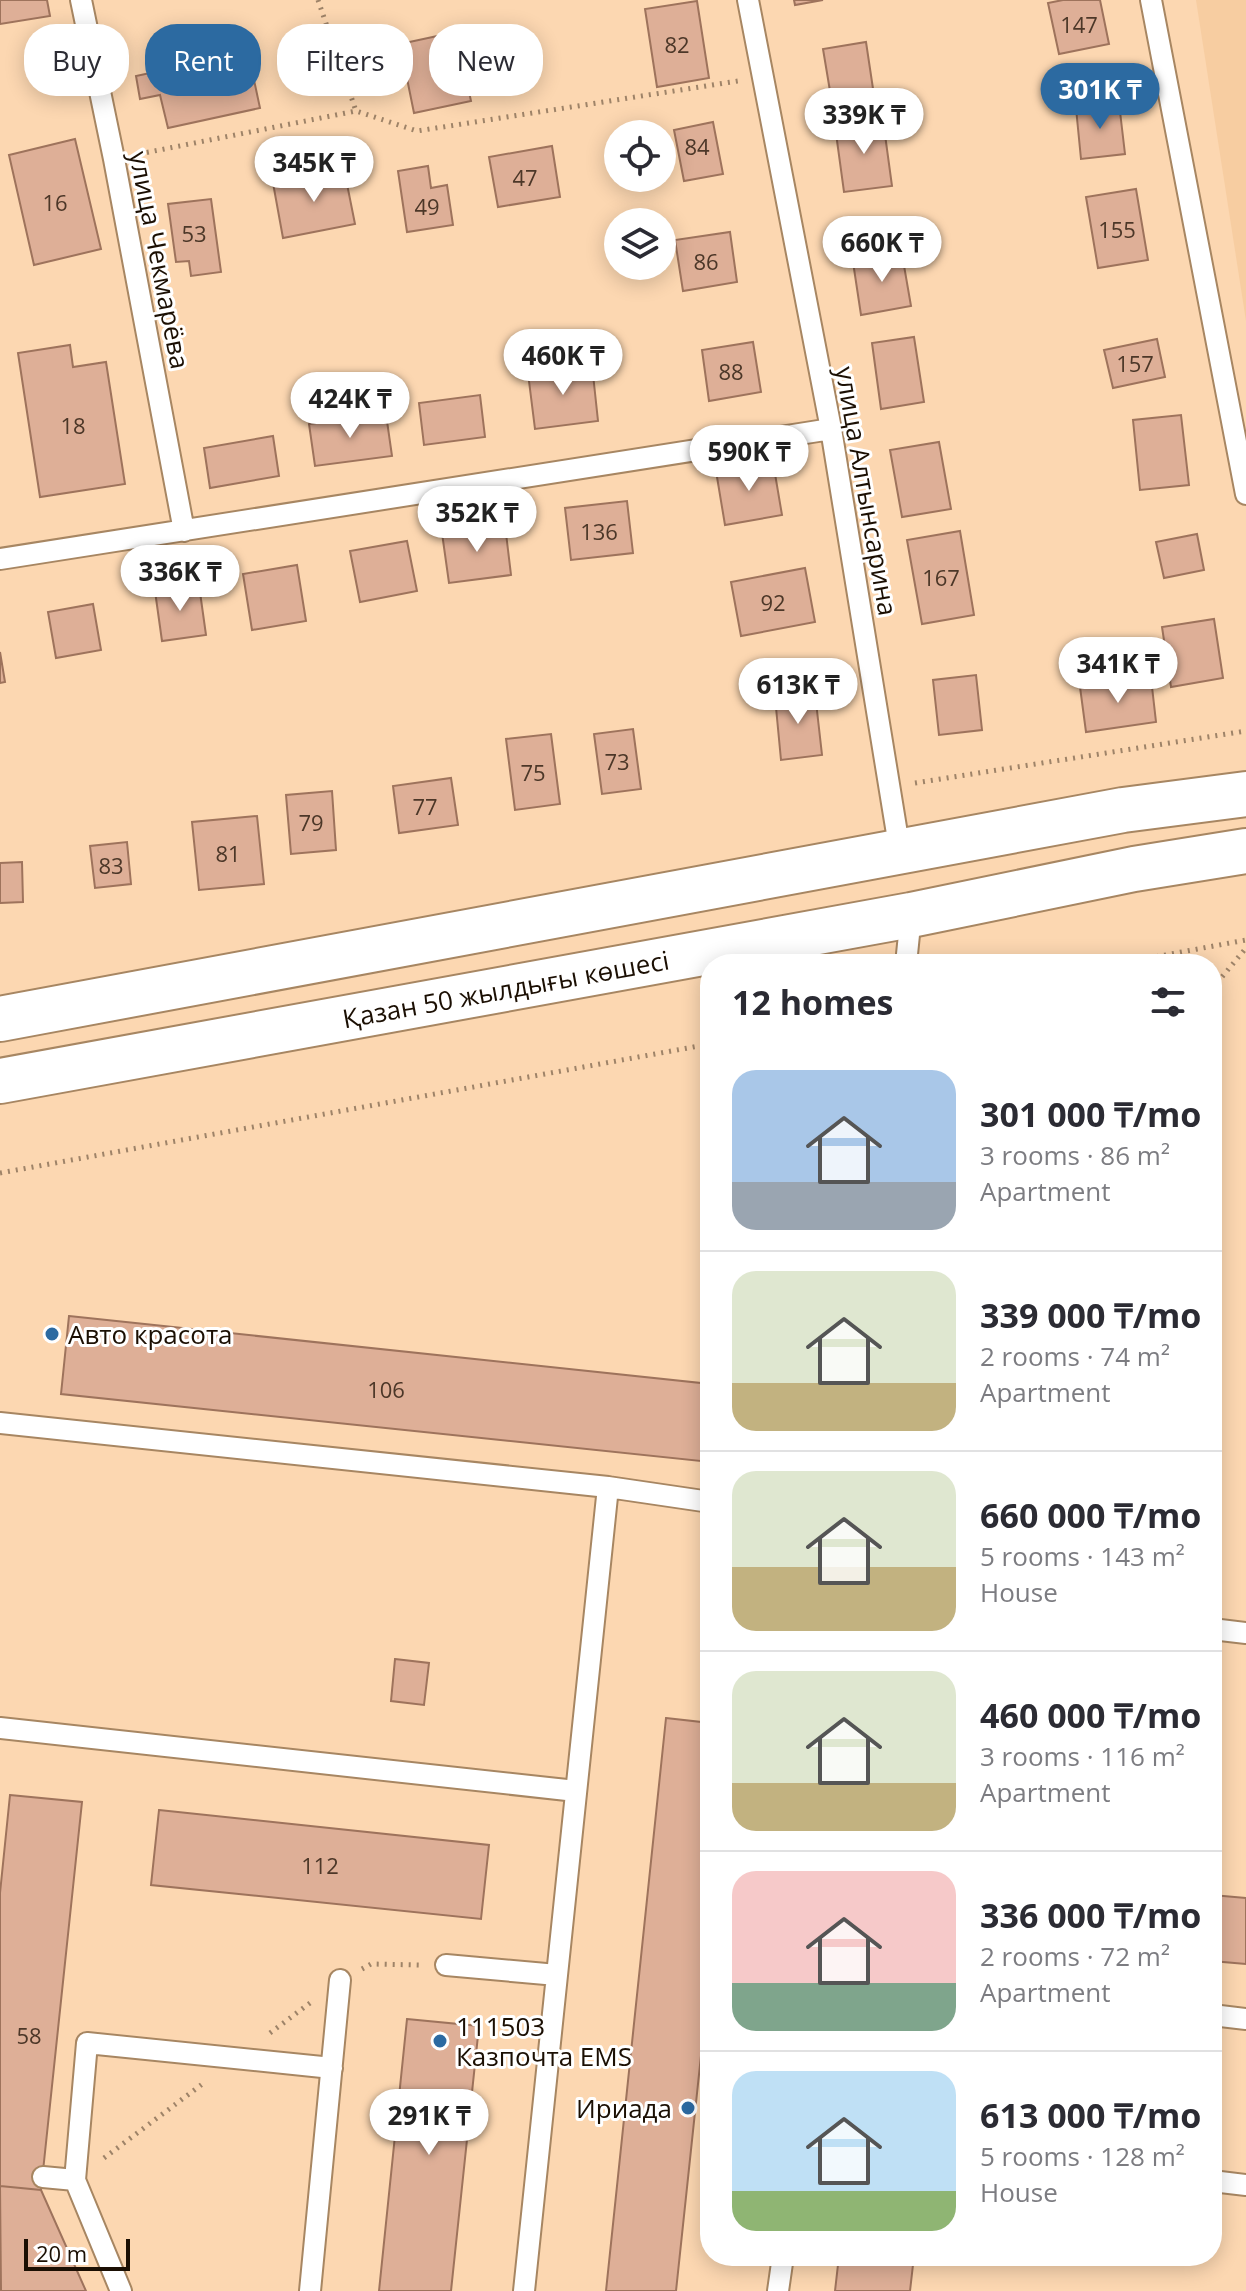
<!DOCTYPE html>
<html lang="en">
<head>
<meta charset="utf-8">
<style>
  body { margin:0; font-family:"Open Sans",sans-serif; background:#f7f7f7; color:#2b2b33; height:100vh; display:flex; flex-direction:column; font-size:30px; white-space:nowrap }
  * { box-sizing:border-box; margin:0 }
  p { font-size:26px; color:#7c7c81 }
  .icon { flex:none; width:44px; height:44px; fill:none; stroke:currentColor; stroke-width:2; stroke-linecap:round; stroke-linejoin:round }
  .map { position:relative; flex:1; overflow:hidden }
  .drawer { position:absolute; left:700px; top:954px; width:522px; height:1312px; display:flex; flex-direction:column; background:#fff; border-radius:32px; box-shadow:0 4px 20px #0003 }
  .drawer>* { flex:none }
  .banner { position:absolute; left:24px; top:24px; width:556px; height:72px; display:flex; gap:16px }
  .fabs { position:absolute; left:604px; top:120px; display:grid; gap:16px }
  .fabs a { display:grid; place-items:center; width:72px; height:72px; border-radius:50%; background:#fff; box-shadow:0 4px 20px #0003; font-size:40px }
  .scale { position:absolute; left:24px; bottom:20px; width:106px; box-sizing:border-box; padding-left:8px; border:4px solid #1b0f03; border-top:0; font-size:22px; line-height:28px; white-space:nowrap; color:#1b0f03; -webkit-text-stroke:6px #fff; paint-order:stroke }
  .price { position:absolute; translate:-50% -68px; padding:0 18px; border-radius:28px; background:#fff; color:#222; font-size:26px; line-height:52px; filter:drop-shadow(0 2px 4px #0008) }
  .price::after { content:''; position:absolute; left:50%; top:48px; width:24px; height:18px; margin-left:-12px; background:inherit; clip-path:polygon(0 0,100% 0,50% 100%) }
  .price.selected { background:#2c6aa1; color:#fff }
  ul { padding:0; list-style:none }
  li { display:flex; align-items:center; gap:24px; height:200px; padding:0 32px }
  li+li { border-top:2px solid #e1e1e2 }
  li span { display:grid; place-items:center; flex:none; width:224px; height:160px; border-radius:24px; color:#555 }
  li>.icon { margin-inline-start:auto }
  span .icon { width:96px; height:96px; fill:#fffc; stroke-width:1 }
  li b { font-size:34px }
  h2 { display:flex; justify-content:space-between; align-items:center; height:96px; padding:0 32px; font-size:34px }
  .chip { padding:0 28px; border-radius:32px; background:#fff; box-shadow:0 4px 20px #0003; font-size:28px; line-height:72px }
  .chip.selected { background:#2c6aa1; color:#fff }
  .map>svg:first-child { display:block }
  .built { fill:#f7cda1 }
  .building { fill:#deaf97; stroke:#9e735c; stroke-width:2 }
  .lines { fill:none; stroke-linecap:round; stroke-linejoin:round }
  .service-casing { stroke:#a78662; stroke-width:24 }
  .tertiary-casing { stroke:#a78662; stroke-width:48 }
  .path { stroke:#9e8368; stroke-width:5; stroke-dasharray:2 6; stroke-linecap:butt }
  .service { stroke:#fff; stroke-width:20 }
  .tertiary { stroke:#fff; stroke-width:44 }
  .poi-dot { fill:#2c6aa1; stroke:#fff; stroke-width:3 }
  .labels { text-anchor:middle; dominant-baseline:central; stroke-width:6; stroke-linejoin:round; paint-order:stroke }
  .number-label { font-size:22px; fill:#4c3728 }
  .street-label { font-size:26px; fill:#1b0f03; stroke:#fff }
  .poi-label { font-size:26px; fill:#1b0f03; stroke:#fff; text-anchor:start }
</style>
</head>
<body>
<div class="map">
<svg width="1246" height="2291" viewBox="0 0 1246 2291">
  <rect width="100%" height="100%" fill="#fcd7b1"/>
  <!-- built -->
  <path class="built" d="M 1196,0 L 1246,0 L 1246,321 Z"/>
  <!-- building -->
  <path class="building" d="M 0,0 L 47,0 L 50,16 L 0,24 Z
    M 794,0 L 823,0 L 795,5 Z
    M 1063,0 L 1100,0 L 1109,44 L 1059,54 L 1048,3 Z
    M 697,1 L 709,78 L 657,87 L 645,9 Z
    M 456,32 L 471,101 L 414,113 L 400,44 Z
    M 866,42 L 875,102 L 833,109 L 823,49 Z
    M 248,52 L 260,108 L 168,128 L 160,95 L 140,99 L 136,76 Z
    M 1119,103 L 1125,154 L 1081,159 L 1076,108 Z
    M 883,120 L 892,186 L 844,192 L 835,126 Z
    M 713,122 L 723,174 L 684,181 L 674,130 Z
    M 75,139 L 101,249 L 34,265 L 9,155 Z
    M 552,146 L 560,197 L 498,207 L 489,157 Z
    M 428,166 L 431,188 L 447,185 L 453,225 L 407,232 L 398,171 Z
    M 344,169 L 355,224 L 283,238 L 273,183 Z
    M 1136,189 L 1148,260 L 1098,268 L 1086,197 Z
    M 211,199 L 221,272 L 191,276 L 189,261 L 176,262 L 168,204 Z
    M 730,232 L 737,282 L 683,291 L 675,240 Z
    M 902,254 L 911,306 L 861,315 L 853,262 Z
    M 914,337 L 924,402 L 881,409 L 872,343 Z
    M 1157,339 L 1165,377 L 1113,388 L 1104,350 Z
    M 753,342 L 761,392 L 709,401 L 702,350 Z
    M 70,345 L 73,367 L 106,362 L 125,484 L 40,497 L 18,353 Z
    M 592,365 L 598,421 L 535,429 L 528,373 Z
    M 480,395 L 485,437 L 424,445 L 419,403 Z
    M 386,414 L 392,456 L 315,466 L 309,424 Z
    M 1181,415 L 1189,485 L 1140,490 L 1133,420 Z
    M 273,436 L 279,476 L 210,488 L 204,448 Z
    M 939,442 L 951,509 L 902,517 L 890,450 Z
    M 773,462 L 782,515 L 725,525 L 716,471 Z
    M 627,501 L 633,553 L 571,560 L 565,508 Z
    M 505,525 L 511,575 L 449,583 L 442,533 Z
    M 960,531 L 974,615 L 922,624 L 907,540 Z
    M 1197,534 L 1204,570 L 1164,578 L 1156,542 Z
    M 407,541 L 417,591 L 360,602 L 350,551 Z
    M 297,565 L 306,621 L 252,630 L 243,574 Z
    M 805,568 L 815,622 L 741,636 L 731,582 Z
    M 199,585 L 206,635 L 162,641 L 155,591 Z
    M 93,604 L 101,650 L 56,658 L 48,612 Z
    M 1214,619 L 1223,678 L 1171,687 L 1162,627 Z
    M 0,652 L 5,682 L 0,683 Z
    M 976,675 L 982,730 L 939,735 L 933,680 Z
    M 1151,678 L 1156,722 L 1086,732 L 1080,687 Z
    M 815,693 L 822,755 L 781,760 L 775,697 Z
    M 633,729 L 641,789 L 602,794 L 594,734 Z
    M 551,734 L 560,804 L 515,810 L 506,739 Z
    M 451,778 L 458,825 L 399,833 L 393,786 Z
    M 332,791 L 336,850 L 291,854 L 286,795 Z
    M 257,816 L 264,884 L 199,890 L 192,822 Z
    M 127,842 L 131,884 L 95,888 L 90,846 Z
    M 22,862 L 23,902 L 0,903 L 0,863 Z
    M 69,1316 L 710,1384 L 710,1462 L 61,1394 Z
    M 395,1659 L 429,1663 L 424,1705 L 391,1701 Z
    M 666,1718 L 710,1723 L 710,1971 L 676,2291 L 606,2291 Z
    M 10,1795 L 82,1802 L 41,2190 L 0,2186 L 0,1893 Z
    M 159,1810 L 489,1845 L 481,1919 L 151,1885 Z
    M 1212,1895 L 1246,1898 L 1246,1964 L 1212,1961 Z
    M 407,2019 L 479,2026 L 451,2291 L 379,2291 Z
    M 0,2186 L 41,2190 L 86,2291 L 1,2291 Z
    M 839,2256 L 914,2256 L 910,2291 L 835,2291 Z"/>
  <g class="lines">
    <defs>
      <path id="service" d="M 81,0 L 114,159 L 184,531
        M 748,0 L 831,429 L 900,852
        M 1151,0 L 1246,494
        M 0,559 L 831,429
        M 906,964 L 911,915
        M 0,1423 L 608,1487 L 710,1502
        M 1212,1629 L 1246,1633
        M 0,1728 L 576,1791
        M 446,1965 L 557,1975
        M 1212,2015 L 1246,2019
        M 43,2177 L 75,2180
        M 1212,2181 L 1246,2185
        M 121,2291 L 75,2180 L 87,2043 L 332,2068
        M 310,2291 L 340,1980
        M 524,2291 L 608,1487
        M 778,2291 L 783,2256"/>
      <g id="tertiary">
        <path d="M 0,1019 L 1123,810 L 1246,794"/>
        <path id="s1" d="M 0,1081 L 911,915 L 1134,869 L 1246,851"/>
      </g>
    </defs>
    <!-- service casing -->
    <use href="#service" class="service-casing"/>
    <!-- tertiary casing -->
    <use href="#tertiary" class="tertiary-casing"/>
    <!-- path -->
    <path class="path" d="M 318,0 L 356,111
      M 139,154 L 356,111 L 417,131 L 738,81
      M 915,783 L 1246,731
      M 1117,964 L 1246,940
      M 1212,989 L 1246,948
      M 0,1173 L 710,1044
      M 362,1969 L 371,1964 L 419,1965
      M 270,2033 L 310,2003
      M 104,2158 L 205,2082"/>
    <!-- service -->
    <use href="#service" class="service"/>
    <!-- tertiary -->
    <use href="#tertiary" class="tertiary"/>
  </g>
  <!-- markers -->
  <g class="poi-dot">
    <circle cx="52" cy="1334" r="8"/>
    <circle cx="440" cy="2041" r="8"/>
    <circle cx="688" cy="2108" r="8"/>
  </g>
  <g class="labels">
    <!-- number labels -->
    <g class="number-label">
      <text x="1079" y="24">147</text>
      <text x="677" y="44">82</text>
      <text x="697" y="146">84</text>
      <text x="525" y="177">47</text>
      <text x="55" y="202">16</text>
      <text x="427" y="206">49</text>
      <text x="1117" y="229">155</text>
      <text x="194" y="233">53</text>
      <text x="706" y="261">86</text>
      <text x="1135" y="363">157</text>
      <text x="731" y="371">88</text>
      <text x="73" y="425">18</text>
      <text x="599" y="531">136</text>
      <text x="941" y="577">167</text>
      <text x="773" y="602">92</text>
      <text x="617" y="761">73</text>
      <text x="533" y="772">75</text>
      <text x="425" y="806">77</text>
      <text x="311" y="822">79</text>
      <text x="228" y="853">81</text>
      <text x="111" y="865">83</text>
      <text x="386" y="1389">106</text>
      <text x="320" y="1865">112</text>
      <text x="29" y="2035">58</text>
    </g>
    <!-- street labels -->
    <g class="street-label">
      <text transform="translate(160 260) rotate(79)">улица Чекмарёва</text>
      <text transform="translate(867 491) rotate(80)">улица Алтынсарина</text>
      <text stroke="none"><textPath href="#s1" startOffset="514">Қазан 50 жылдығы көшесі</textPath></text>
    </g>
    <!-- poi labels -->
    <g class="poi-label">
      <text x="68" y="1334">Авто красота</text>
      <text x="456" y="2026">111503<tspan x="456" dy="30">Казпочта EMS</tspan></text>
      <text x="672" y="2108" text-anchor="end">Ириада</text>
    </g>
  </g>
</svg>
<div class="fabs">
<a><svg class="icon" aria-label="locate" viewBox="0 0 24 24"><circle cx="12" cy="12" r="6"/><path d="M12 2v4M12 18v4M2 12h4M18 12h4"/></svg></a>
<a><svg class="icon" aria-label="layers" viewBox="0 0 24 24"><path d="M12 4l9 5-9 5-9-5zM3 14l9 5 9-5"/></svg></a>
</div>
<div class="scale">20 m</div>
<b class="price selected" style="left:1100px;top:131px">301K ₸</b>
<b class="price" style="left:864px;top:156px">339K ₸</b>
<b class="price" style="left:314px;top:204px">345K ₸</b>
<b class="price" style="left:882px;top:284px">660K ₸</b>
<b class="price" style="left:563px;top:397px">460K ₸</b>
<b class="price" style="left:350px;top:440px">424K ₸</b>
<b class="price" style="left:749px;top:493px">590K ₸</b>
<b class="price" style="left:477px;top:554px">352K ₸</b>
<b class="price" style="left:180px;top:613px">336K ₸</b>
<b class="price" style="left:1118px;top:705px">341K ₸</b>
<b class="price" style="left:798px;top:726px">613K ₸</b>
<b class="price" style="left:429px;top:2157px">291K ₸</b>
<div class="banner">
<a class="chip">Buy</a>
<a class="chip selected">Rent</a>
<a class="chip">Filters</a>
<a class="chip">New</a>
</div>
<section class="drawer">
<h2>12 homes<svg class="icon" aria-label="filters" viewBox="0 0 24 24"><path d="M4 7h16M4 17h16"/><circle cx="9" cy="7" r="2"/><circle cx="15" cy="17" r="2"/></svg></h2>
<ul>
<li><span style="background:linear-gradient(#a9c7e8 70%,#9aa5b1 0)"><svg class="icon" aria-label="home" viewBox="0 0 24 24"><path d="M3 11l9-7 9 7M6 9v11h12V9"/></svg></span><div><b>301 000 ₸/mo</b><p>3 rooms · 86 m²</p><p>Apartment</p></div></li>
<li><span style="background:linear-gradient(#dfe7d0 70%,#c2b280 0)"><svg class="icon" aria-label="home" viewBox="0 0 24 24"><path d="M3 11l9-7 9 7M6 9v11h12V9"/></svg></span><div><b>339 000 ₸/mo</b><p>2 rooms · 74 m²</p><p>Apartment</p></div></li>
<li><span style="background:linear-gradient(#dfe7d0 60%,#c2b280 0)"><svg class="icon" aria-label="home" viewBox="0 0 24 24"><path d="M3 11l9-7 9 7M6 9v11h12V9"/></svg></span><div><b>660 000 ₸/mo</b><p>5 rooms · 143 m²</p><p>House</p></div></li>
<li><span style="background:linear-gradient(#dfe7d0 70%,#c2b280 0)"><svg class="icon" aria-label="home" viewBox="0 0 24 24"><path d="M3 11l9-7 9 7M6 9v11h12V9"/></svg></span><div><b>460 000 ₸/mo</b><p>3 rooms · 116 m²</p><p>Apartment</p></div></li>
<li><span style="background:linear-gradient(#f6c9c9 70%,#7fa58c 0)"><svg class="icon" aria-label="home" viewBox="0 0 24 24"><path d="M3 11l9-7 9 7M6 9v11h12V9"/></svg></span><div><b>336 000 ₸/mo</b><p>2 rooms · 72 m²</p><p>Apartment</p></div></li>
<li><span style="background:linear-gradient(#bfe0f5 75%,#8fb573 0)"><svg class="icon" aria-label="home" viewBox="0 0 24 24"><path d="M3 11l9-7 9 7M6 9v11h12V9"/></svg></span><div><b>613 000 ₸/mo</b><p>5 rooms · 128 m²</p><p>House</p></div></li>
</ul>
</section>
</div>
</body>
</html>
